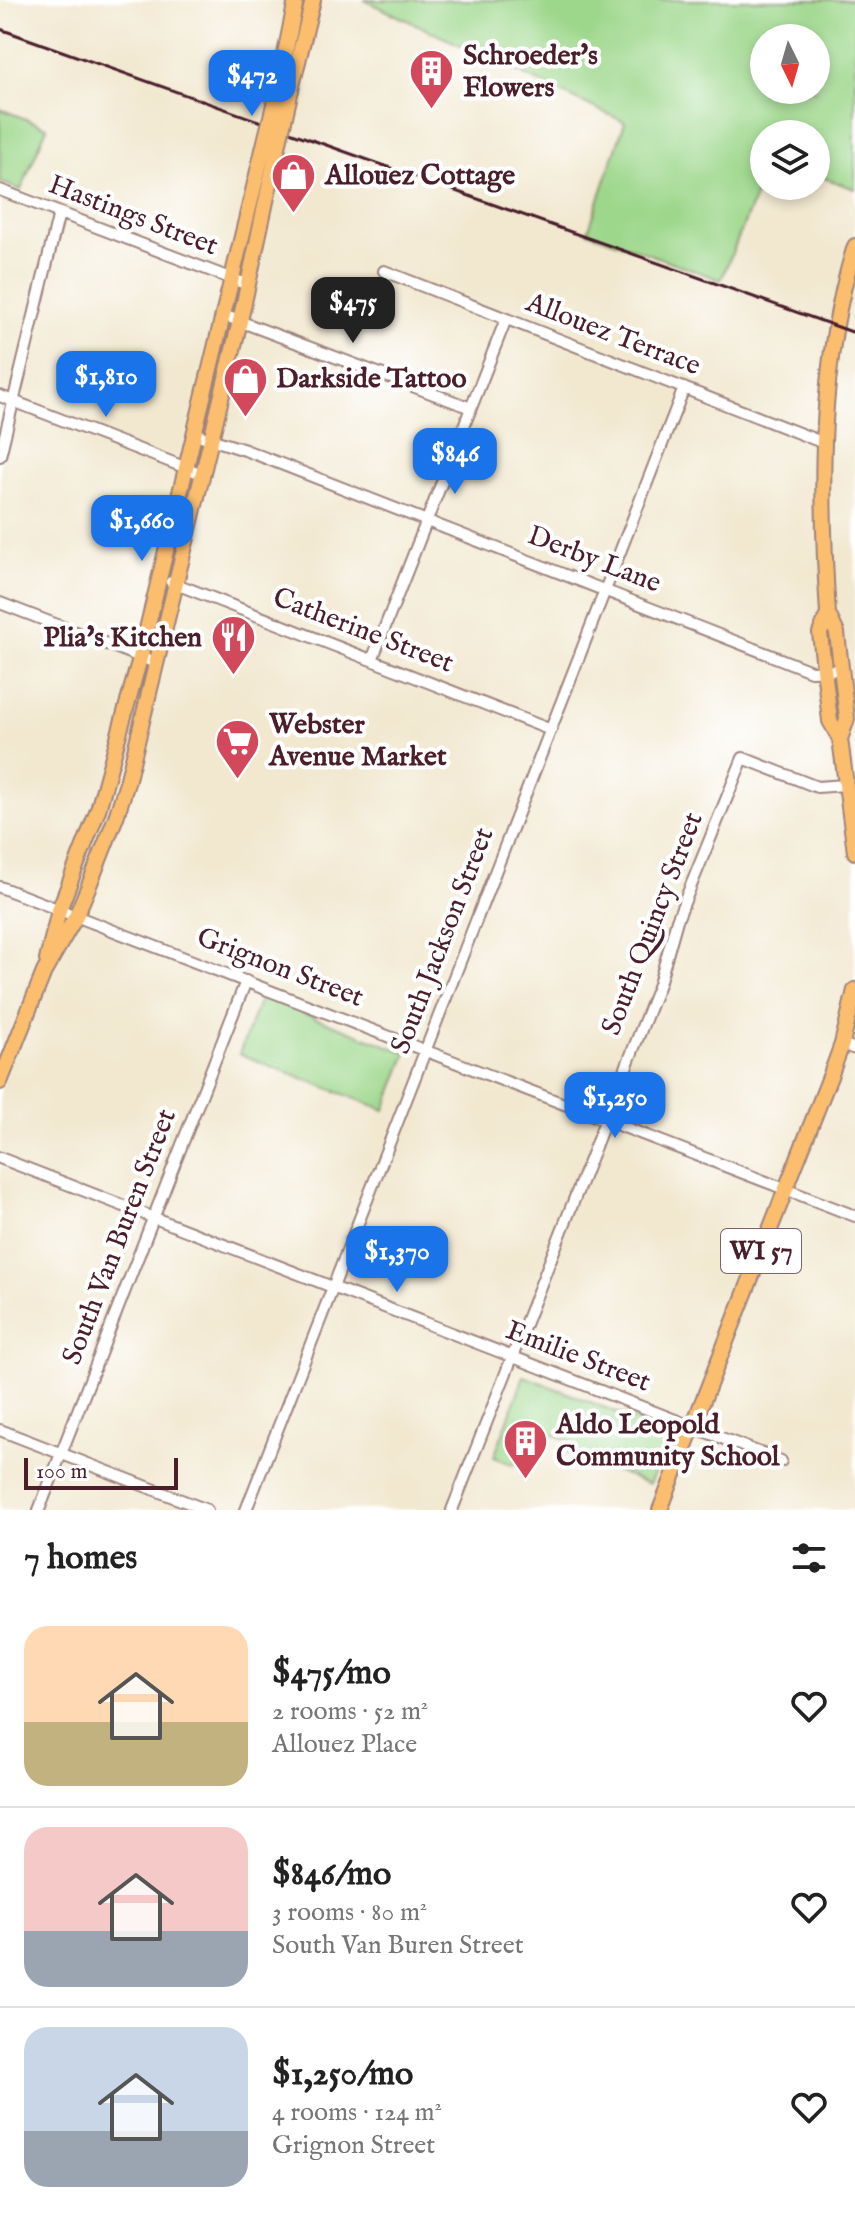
<!DOCTYPE html>
<html lang="en">
<head>
<meta charset="utf-8">
<style>
  body { margin:0; font-family:"IM FELL English",serif; background:#f2f2f2; color:#222; height:100vh; display:flex; flex-direction:column; font-size:30px; white-space:nowrap }
  * { box-sizing:border-box; margin:0 }
  p { font-size:26px; color:#767676 }
  .icon { flex:none; width:44px; height:44px; fill:none; stroke:currentColor; stroke-width:2; stroke-linecap:round; stroke-linejoin:round }
  .map { position:relative; height:1510px; overflow:hidden }
  .panel { display:flex; flex-direction:column; background:#fff; flex:1 }
  .panel>* { flex:none }
  .needle { width:52px; rotate:175deg }
  .controls { position:absolute; left:750px; top:24px; display:grid; gap:16px }
  .controls a { display:grid; place-items:center; width:80px; height:80px; border-radius:50%; background:#fff; box-shadow:0 4px 12px #0003; font-size:40px }
  .scale { position:absolute; left:24px; bottom:20px; width:154px; box-sizing:border-box; padding-left:8px; border:4px solid #4a1f2b; border-top:0; font-size:22px; line-height:28px; white-space:nowrap; color:#4a1f2b; -webkit-text-stroke:6px #fff; paint-order:stroke }
  .price { position:absolute; translate:-50% -68px; padding:0 18px; border-radius:16px; background:#1a73e8; color:#fff; font-size:26px; line-height:52px; filter:drop-shadow(0 2px 4px #0008) }
  .price::after { content:''; position:absolute; left:50%; top:48px; width:24px; height:18px; margin-left:-12px; background:inherit; clip-path:polygon(0 0,100% 0,50% 100%) }
  .price.selected { background:#222; color:#fff }
  ul { padding:0; list-style:none }
  li { display:flex; align-items:center; gap:24px; height:200px; padding:0 24px }
  li+li { border-top:2px solid #e0e0e0 }
  li span { display:grid; place-items:center; flex:none; width:224px; height:160px; border-radius:24px; color:#555 }
  li>.icon { margin-inline-start:auto }
  span .icon { width:96px; height:96px; fill:#fffc; stroke-width:1 }
  li b { font-size:34px }
  h2 { display:flex; justify-content:space-between; align-items:center; height:96px; padding:0 24px; font-size:34px }
  .map>svg:first-child { display:block }
  .green { fill:#9dd78b; stroke:#747b5b; stroke-width:2; fill-rule:evenodd }
  .lines { fill:none; stroke-linecap:round; stroke-linejoin:round }
  .minor-casing { stroke:#9e847e; stroke-width:14 }
  .major-casing { stroke:#9e847e; stroke-width:18 }
  .minor { stroke:#fff; stroke-width:10 }
  .major { stroke:#fbbd6e; stroke-width:14 }
  .rail { stroke:#4a1f2b; stroke-width:3 }
  .major-bridge-casing { stroke:#9e847e; stroke-width:18; stroke-linecap:butt }
  .major-bridge { stroke:#fbbd6e; stroke-width:14 }
  .labels { text-anchor:middle; dominant-baseline:central; stroke-width:8; stroke-linejoin:round; paint-order:stroke }
  .shield { fill:#fff; stroke:#80626b; stroke-width:2 }
  .shield-label { font-size:26px; font-weight:bold; fill:#4a1f2b }
  .poi-label { font-size:28px; font-weight:bold; fill:#4a1f2b; stroke:#fff; text-anchor:start }
  .street-label { font-size:28px; fill:#4a1f2b; stroke:#fff }
</style>
</head>
<body>
<div class="map">
<svg width="855" height="1510" viewBox="0 0 855 1510">
  <rect width="100%" height="100%" fill="#fff"/>
  <filter id="ink" filterUnits="userSpaceOnUse"><feTurbulence type="fractalNoise" baseFrequency=".0125" numOctaves="2"/><feDisplacementMap in="SourceGraphic" scale="16" xChannelSelector="R" yChannelSelector="G"/><feConvolveMatrix kernelMatrix="1 2 1 2 8 2 1 2 1" color-interpolation-filters="sRGB"/></filter>
  <filter id="wash" filterUnits="userSpaceOnUse"><feTurbulence type="fractalNoise" baseFrequency=".006" numOctaves="4" result="noise"/><feDisplacementMap in="SourceGraphic" scale="32" xChannelSelector="R" yChannelSelector="G"/><feGaussianBlur stdDeviation="1.8" result="paint"/><feColorMatrix in="noise" values="0 0 0 0 0 0 0 0 0 0 0 0 0 0 0 0 0 1.4 0 .05"/><feComposite in="paint" operator="in"/></filter>
  <g filter="url(#wash)">
    <rect width="100%" height="100%" fill="#f2e8d0"/>
    <!-- green -->
    <path class="green" d="M 364,0 L 855,0 L 855,189 L 816,175 L 816,134 L 764,134 L 764,175 L 721,280 L 588,232 L 625,122 ZM 816,38 L 816,90 L 764,90 L 764,38 Z
      M 0,109 L 47,127 L 21,190 L 0,182 Z
      M 261,997 L 407,1053 L 385,1110 L 239,1054 Z
      M 524,1376 L 672,1434 L 649,1484 L 566,1452 L 570,1441 L 530,1425 L 514,1465 L 494,1457 Z"/>
  </g>
  <g filter="url(#ink)">
    <g class="lines">
      <defs>
        <path id="minor" d="M 0,190 L 248,285
          M 384,271 L 824,443
          M 223,315 L 471,408
          M 0,396 L 202,474
          M 195,434 L 245,450 L 811,671 L 841,670
          M 0,456 L 59,213
          M 171,582 L 551,730
          M 0,603 L 156,663
          M 372,660 L 506,319
          M 0,887 L 855,1216
          M 842,1044 L 855,1049
          M 0,1158 L 781,1461
          M 0,1430 L 207,1510
          M 39,1510 L 246,981
          M 246,1510 L 684,388
          M 452,1510 L 659,984 L 677,920 L 743,758 L 817,787 L 845,785"/>
        <path id="major" d="M 278,88 L 296,0
          M 291,90 L 313,0
          M 828,614 L 820,633 L 830,721 L 840,739 L 855,852
          M 840,739 L 847,719 L 837,633 L 828,614 C 820,491 818,365 855,246
          M 47,960 L 59,910 L 98,810 L 140,658 L 261,158
          M 0,1082 L 44,972 L 76,916 L 90,883 L 116,817 L 127,783 L 240,321 L 275,160
          M 660,1510 L 831,1074 L 842,1044 L 855,990"/>
      </defs>
      <!-- minor casing -->
      <use href="#minor" class="minor-casing"/>
      <!-- major casing -->
      <use href="#major" class="major-casing"/>
      <!-- minor -->
      <use href="#minor" class="minor"/>
      <!-- major -->
      <use href="#major" class="major"/>
      <!-- rail -->
      <path class="rail" d="M 0,29 L 855,333"/>
      <defs>
        <path id="major-bridge" d="M 261,158 L 278,88
          M 275,160 L 291,90"/>
      </defs>
      <!-- major-bridge casing -->
      <use href="#major-bridge" class="major-bridge-casing"/>
      <!-- major-bridge -->
      <use href="#major-bridge" class="major-bridge"/>
    </g>
  </g>
  <!-- icons -->
  <defs>
    <symbol id="building-pin" viewBox="-11 -11 22 30"><path d="M0 17L-7.5 6A9.5 9.5 0 1 1 7.5 6Z" fill="#d1495b" stroke="#fff"/><path d="M-4-6H4V6H1V3H-1V6H-4ZM-2.5-4.3h1.7v1.8h-1.7ZM.8-4.3h1.7v1.8H.8ZM-2.5-1h1.7V.8h-1.7ZM.8-1h1.7V.8H.8Z" fill="#fff"/></symbol>
    <symbol id="shop-pin" viewBox="-11 -11 22 30"><path d="M0 17L-7.5 6A9.5 9.5 0 1 1 7.5 6Z" fill="#d1495b" stroke="#fff"/><path d="M-5-2.5h2.3a2.7 3.5 0 0 1 5.4 0H5L5.5 6h-11ZM-1.5-2.5h3a1.5 2.3 0 0 0-3 0Z" fill="#fff"/></symbol>
    <symbol id="restaurant-pin" viewBox="-11 -11 22 30"><path d="M0 17L-7.5 6A9.5 9.5 0 1 1 7.5 6Z" fill="#d1495b" stroke="#fff"/><path d="M-5-6h1v4h1v-4h1v4h1v-4h1v5L-1.5 .5V6h-2V.5L-5-1ZM5-6V6H3V1.5H1.5Q1.5-4 5-6Z" fill="#fff"/></symbol>
    <symbol id="supermarket-pin" viewBox="-11 -11 22 30"><path d="M0 17L-7.5 6A9.5 9.5 0 1 1 7.5 6Z" fill="#d1495b" stroke="#fff"/><path d="M-6-5.5h2.5l.6 2H6L4.5 2H-2.5L-4.4-4H-6ZM-1.5 3.2a1.3 1.3 0 1 0 .1 0ZM3 3.2a1.3 1.3 0 1 0 .1 0Z" fill="#fff"/></symbol>
  </defs>
  <g fill-rule="evenodd">
    <use href="#building-pin" x="406" y="46" width="51" height="69"/>
    <use href="#shop-pin" x="268" y="150" width="51" height="69"/>
    <use href="#shop-pin" x="220" y="354" width="51" height="69"/>
    <use href="#restaurant-pin" x="208" y="612" width="51" height="69"/>
    <use href="#supermarket-pin" x="212" y="716" width="51" height="69"/>
    <use href="#building-pin" x="500" y="1416" width="51" height="69"/>
  </g>
  <g class="labels">
    <!-- shield labels -->
    <rect class="shield" x="721" y="1229" width="80" height="44" rx="6"/>
    <g class="shield-label">
      <text x="761" y="1251">WI 57</text>
    </g>
    <!-- poi labels -->
    <g class="poi-label">
      <text x="463" y="56">Schroeder's<tspan x="463" dy="32">Flowers</tspan></text>
      <text x="325" y="176">Allouez Cottage</text>
      <text x="276" y="379">Darkside Tattoo</text>
      <text x="202" y="638" text-anchor="end">Plia's Kitchen</text>
      <text x="269" y="725">Webster<tspan x="269" dy="32">Avenue Market</tspan></text>
      <text x="556" y="1425">Aldo Leopold<tspan x="556" dy="32">Community School</tspan></text>
    </g>
    <!-- street labels -->
    <g class="street-label">
      <text transform="translate(133 216) rotate(21)">Hastings Street</text>
      <text transform="translate(613 335) rotate(21)">Allouez Terrace</text>
      <text transform="translate(594 560) rotate(21)">Derby Lane</text>
      <text transform="translate(363 631) rotate(21)">Catherine Street</text>
      <text transform="translate(653 924) rotate(-69)">South Quincy Street</text>
      <text transform="translate(443 941) rotate(-69)">South Jackson Street</text>
      <text transform="translate(280 968) rotate(21)">Grignon Street</text>
      <text transform="translate(120 1237) rotate(-69)">South Van Buren Street</text>
      <text transform="translate(578 1357) rotate(21)">Emilie Street</text>
    </g>
  </g>
</svg>
<div class="controls">
<a><svg class="needle" viewBox="-14 -14 28 28"><path d="M0-13l5 13h-10z" fill="#e53935"/><path d="M0 13l5-13h-10z" fill="#767676"/></svg></a>
<a><svg class="icon" aria-label="layers" viewBox="0 0 24 24"><path d="M12 4l9 5-9 5-9-5zM3 14l9 5 9-5"/></svg></a>
</div>
<div class="scale">100 m</div>
<b class="price" style="left:252px;top:118px">$472</b>
<b class="price selected" style="left:353px;top:345px">$475</b>
<b class="price" style="left:106px;top:419px">$1,810</b>
<b class="price" style="left:455px;top:496px">$846</b>
<b class="price" style="left:142px;top:563px">$1,660</b>
<b class="price" style="left:615px;top:1140px">$1,250</b>
<b class="price" style="left:397px;top:1294px">$1,370</b>
</div>
<section class="panel">
<h2>7 homes<svg class="icon" aria-label="filters" viewBox="0 0 24 24"><path d="M4 7h16M4 17h16"/><circle cx="9" cy="7" r="2"/><circle cx="15" cy="17" r="2"/></svg></h2>
<ul>
<li><span style="background:linear-gradient(#ffd9b3 60%,#c2b280 0)"><svg class="icon" aria-label="home" viewBox="0 0 24 24"><path d="M3 11l9-7 9 7M6 9v11h12V9"/></svg></span><div><b>$475/mo</b><p>2 rooms · 52 m²</p><p>Allouez Place</p></div><svg class="icon" aria-label="heart" viewBox="0 0 24 24"><path d="M12 20l-8-8c-3-5 5-10 8-4 3-6 11-1 8 4z"/></svg></li>
<li><span style="background:linear-gradient(#f6c9c9 65%,#9aa5b1 0)"><svg class="icon" aria-label="home" viewBox="0 0 24 24"><path d="M3 11l9-7 9 7M6 9v11h12V9"/></svg></span><div><b>$846/mo</b><p>3 rooms · 80 m²</p><p>South Van Buren Street</p></div><svg class="icon" aria-label="heart" viewBox="0 0 24 24"><path d="M12 20l-8-8c-3-5 5-10 8-4 3-6 11-1 8 4z"/></svg></li>
<li><span style="background:linear-gradient(#c9d6e8 65%,#9aa5b1 0)"><svg class="icon" aria-label="home" viewBox="0 0 24 24"><path d="M3 11l9-7 9 7M6 9v11h12V9"/></svg></span><div><b>$1,250/mo</b><p>4 rooms · 124 m²</p><p>Grignon Street</p></div><svg class="icon" aria-label="heart" viewBox="0 0 24 24"><path d="M12 20l-8-8c-3-5 5-10 8-4 3-6 11-1 8 4z"/></svg></li>
</ul>
</section>
</body>
</html>
